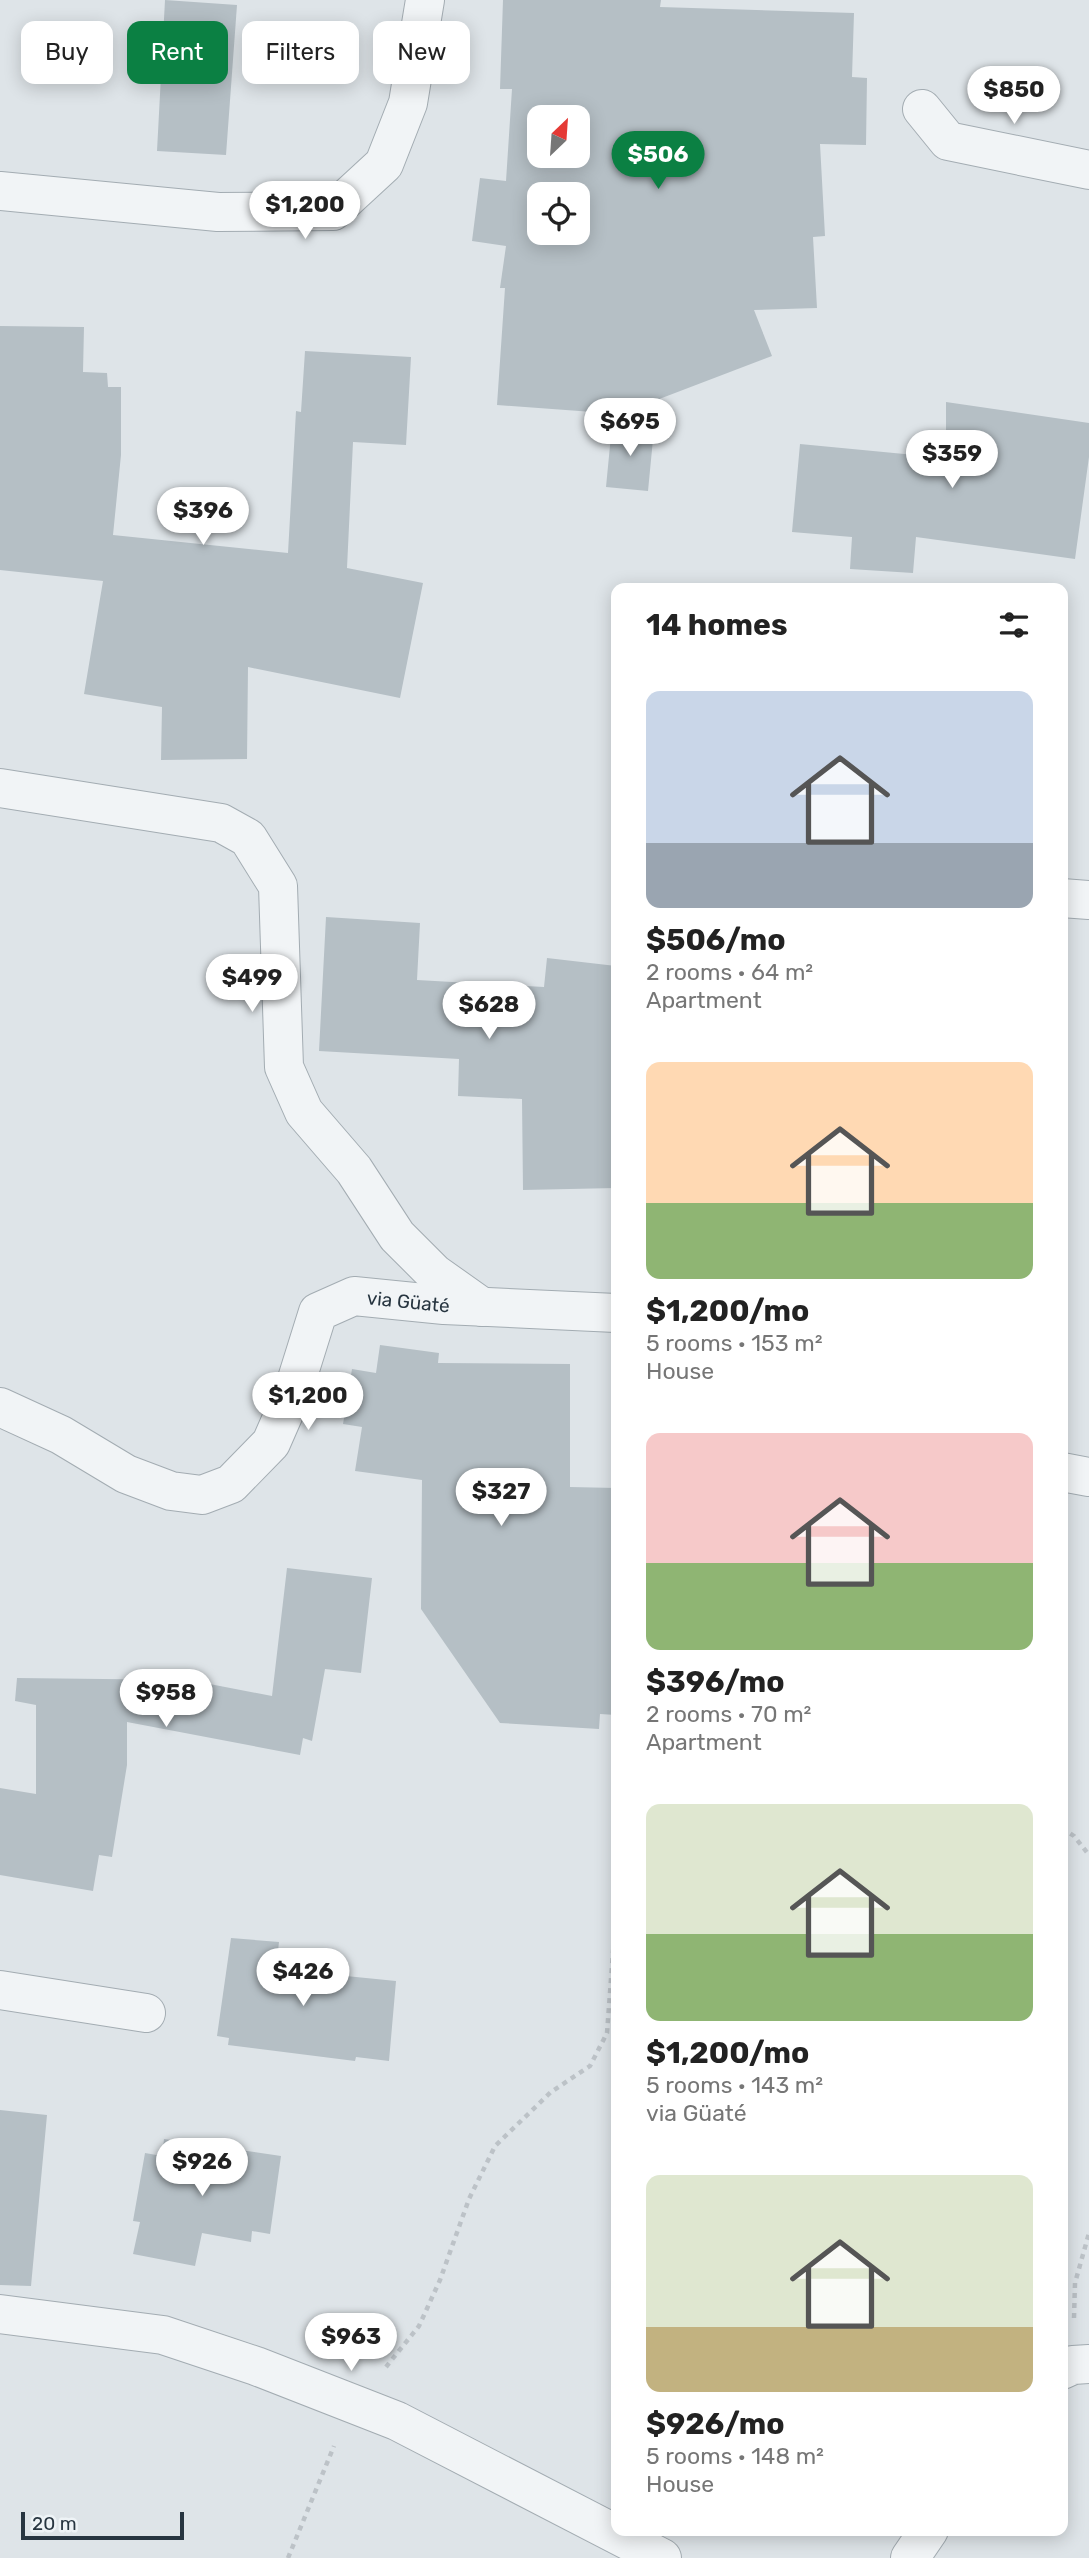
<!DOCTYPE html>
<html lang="en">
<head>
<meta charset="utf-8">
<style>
  body { margin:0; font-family:Rubik,sans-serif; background:#f2f2f2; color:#222; height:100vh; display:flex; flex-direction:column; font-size:26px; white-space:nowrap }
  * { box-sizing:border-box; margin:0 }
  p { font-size:23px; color:#767676 }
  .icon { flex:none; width:38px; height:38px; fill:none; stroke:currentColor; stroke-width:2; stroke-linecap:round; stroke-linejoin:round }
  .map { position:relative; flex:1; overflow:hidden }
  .drawer { position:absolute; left:611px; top:583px; width:457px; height:1953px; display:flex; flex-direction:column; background:#fff; border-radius:14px; box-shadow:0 4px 18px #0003 }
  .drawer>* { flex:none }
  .guide { position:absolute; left:21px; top:21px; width:485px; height:63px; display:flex; gap:14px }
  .needle { width:46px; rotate:25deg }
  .buttons { position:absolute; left:527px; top:105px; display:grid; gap:14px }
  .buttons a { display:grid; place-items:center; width:63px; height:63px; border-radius:14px; background:#fff; box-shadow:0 4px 18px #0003; font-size:35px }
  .scale { position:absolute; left:21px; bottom:18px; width:163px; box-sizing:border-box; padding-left:7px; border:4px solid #273540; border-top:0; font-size:19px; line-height:24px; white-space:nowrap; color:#273540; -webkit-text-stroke:5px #eef3f6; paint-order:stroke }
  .price { position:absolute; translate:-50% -60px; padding:0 16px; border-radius:24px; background:#fff; color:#222; font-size:23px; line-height:46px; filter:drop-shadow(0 2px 4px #0008) }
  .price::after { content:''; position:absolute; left:50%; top:42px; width:21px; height:16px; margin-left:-10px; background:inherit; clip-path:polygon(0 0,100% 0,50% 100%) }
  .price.selected { background:#0b8043; color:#fff }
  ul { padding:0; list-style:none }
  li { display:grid; align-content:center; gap:14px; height:371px; padding:0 35px }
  li span { display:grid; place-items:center; height:217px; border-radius:14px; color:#555 }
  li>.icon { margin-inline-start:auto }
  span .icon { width:126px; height:126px; fill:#fffc; stroke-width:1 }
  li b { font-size:30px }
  h2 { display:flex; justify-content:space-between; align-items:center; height:84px; padding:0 35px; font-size:30px }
  .pill { padding:0 24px; border-radius:14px; background:#fff; box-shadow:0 4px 18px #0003; font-size:24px; line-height:63px }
  .pill.selected { background:#0b8043; color:#fff }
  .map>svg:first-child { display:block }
  .building { fill:#b5bfc5; fill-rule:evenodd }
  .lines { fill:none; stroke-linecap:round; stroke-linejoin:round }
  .street-casing { stroke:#a3acb2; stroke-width:40 }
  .path { stroke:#bcc2c7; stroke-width:4.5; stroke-dasharray:5 5; stroke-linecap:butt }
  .street { stroke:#f1f4f6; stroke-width:38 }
  .labels { text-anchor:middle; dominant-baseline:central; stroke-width:5; stroke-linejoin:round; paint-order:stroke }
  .street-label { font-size:19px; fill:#273540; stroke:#eef3f6 }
</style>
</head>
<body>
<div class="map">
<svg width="1089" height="2558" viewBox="0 0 1089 2558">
  <rect width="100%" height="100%" fill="#dee4e8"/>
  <!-- building -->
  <path class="building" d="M 165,0 L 237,5 L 226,155 L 157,151 Z
    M 503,0 L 661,0 L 660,7 L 854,13 L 852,77 L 867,78 L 866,145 L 820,144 L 825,236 L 813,237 L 817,308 L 754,310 L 772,356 L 620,414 L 497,405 L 505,288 L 500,288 L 506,246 L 472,241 L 480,178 L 506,181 L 512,89 L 500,89 ZM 539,117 L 578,117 L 578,156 L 539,156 ZM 539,194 L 578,194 L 578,233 L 539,233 Z
    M 0,326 L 84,327 L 83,372 L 107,373 L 108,387 L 121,387 L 121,455 L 113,535 L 288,553 L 296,411 L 301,412 L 305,351 L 411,357 L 406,445 L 353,442 L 347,568 L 423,583 L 400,698 L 248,667 L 247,759 L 161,760 L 162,707 L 84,694 L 103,581 L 0,570 Z
    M 946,402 L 1089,423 L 1089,457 L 1075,559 L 916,537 L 913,573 L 850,569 L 852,537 L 792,532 L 800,444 L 946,458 Z
    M 612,425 L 654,429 L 648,491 L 606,487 Z
    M 326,917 L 420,923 L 417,980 L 544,987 L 547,958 L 616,966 L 616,1188 L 523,1190 L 522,1099 L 458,1096 L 459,1059 L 319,1051 Z
    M 380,1345 L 439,1353 L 438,1363 L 570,1364 L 570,1487 L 616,1488 L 616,1715 L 600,1714 L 599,1729 L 500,1723 L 421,1609 L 422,1480 L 355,1471 L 362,1427 L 343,1424 L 352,1369 L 376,1373 Z
    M 287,1568 L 372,1578 L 361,1673 L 325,1669 L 312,1741 L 303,1738 L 300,1755 L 127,1722 L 127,1765 L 112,1857 L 99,1855 L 93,1891 L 0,1875 L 0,1788 L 36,1794 L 36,1705 L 15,1701 L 17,1678 L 189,1680 L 272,1696 Z
    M 231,1938 L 279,1942 L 276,1969 L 396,1981 L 389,2061 L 356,2057 L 355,2061 L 228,2045 L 229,2038 L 217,2036 Z
    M 0,2110 L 47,2115 L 31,2286 L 0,2285 Z
    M 164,2139 L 281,2156 L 270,2234 L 252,2231 L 251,2242 L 202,2233 L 195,2266 L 133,2254 L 140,2222 L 133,2221 L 145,2153 L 162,2156 Z"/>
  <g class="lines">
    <defs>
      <g id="street">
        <path d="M 922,109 L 948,141 L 1089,170"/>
        <path d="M 0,191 L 218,212 L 333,211 L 384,164 L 408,103 L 425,0"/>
        <path d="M 0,788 L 221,823 L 248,838 L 278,886 L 284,1067 L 304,1112 L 354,1170 L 397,1236 L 434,1273 L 482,1307"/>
        <path d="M 1062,898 L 1089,900"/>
        <path id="s1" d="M 0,1407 L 61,1435 L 126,1474 L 171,1491 L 202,1495 L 231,1484 L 271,1443 L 292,1395 L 318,1312 L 354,1296 L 444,1305 L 616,1313"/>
        <path d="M 1062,1472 L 1089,1477"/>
        <path d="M 0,1990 L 146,2013"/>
        <path d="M 0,2314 L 163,2335 L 256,2366 L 397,2421 L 662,2558"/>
        <path d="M 1062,2370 L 1073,2365 L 1089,2364"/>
        <path d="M 910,2558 L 929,2530"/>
      </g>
    </defs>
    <!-- street casing -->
    <use href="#street" class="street-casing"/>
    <!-- path -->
    <path class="path" d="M 1062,1828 L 1074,1836 L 1089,1855
      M 1074,2318 L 1075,2283 L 1089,2233
      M 386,2367 L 419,2326 L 440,2280 L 469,2199 L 495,2146 L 551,2092 L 590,2066 L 607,2033 L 616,1912
      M 288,2558 L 334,2446"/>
    <!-- street -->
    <use href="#street" class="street"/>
  </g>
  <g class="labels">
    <!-- street labels -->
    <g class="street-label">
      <text stroke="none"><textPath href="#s1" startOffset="544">via Güaté</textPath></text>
    </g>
  </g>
</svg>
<div class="buttons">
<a><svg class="needle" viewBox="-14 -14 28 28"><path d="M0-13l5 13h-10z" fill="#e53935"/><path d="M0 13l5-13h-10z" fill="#767676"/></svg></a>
<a><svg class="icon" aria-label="locate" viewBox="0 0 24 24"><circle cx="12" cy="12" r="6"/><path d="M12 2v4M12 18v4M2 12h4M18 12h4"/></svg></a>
</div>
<div class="scale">20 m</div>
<b class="price" style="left:1014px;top:126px">$850</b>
<b class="price selected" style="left:658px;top:191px">$506</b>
<b class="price" style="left:305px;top:241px">$1,200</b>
<b class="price" style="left:630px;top:458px">$695</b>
<b class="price" style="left:952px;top:490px">$359</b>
<b class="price" style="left:203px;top:547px">$396</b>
<b class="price" style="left:252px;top:1014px">$499</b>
<b class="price" style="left:489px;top:1041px">$628</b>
<b class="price" style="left:308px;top:1432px">$1,200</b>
<b class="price" style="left:501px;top:1528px">$327</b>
<b class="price" style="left:166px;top:1729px">$958</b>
<b class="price" style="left:303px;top:2008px">$426</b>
<b class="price" style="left:202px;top:2198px">$926</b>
<b class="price" style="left:351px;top:2373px">$963</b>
<div class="guide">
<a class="pill">Buy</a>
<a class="pill selected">Rent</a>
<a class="pill">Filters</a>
<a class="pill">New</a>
</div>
<section class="drawer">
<h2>14 homes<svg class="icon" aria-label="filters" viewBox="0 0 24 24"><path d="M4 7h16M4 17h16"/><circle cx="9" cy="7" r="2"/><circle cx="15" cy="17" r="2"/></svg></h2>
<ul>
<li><span style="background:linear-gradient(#c9d6e8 70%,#9aa5b1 0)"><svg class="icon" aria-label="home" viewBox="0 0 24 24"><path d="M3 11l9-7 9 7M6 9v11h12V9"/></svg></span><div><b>$506/mo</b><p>2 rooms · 64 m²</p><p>Apartment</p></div></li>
<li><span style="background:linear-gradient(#ffd9b3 65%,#8fb573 0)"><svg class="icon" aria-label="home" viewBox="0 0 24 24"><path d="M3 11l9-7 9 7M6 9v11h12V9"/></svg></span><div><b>$1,200/mo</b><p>5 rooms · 153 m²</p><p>House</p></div></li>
<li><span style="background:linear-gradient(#f6c9c9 60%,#8fb573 0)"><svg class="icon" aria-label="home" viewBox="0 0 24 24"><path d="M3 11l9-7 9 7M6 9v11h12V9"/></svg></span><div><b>$396/mo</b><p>2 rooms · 70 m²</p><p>Apartment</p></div></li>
<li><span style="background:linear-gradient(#dfe7d0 60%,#8fb573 0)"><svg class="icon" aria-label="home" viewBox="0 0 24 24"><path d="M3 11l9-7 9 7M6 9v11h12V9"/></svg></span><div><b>$1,200/mo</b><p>5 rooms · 143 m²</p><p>via Güaté</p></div></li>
<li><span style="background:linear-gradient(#dfe7d0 70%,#c2b280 0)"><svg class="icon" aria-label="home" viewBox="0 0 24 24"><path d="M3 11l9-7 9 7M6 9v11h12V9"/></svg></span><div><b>$926/mo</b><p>5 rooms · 148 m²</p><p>House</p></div></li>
</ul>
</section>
</div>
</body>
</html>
